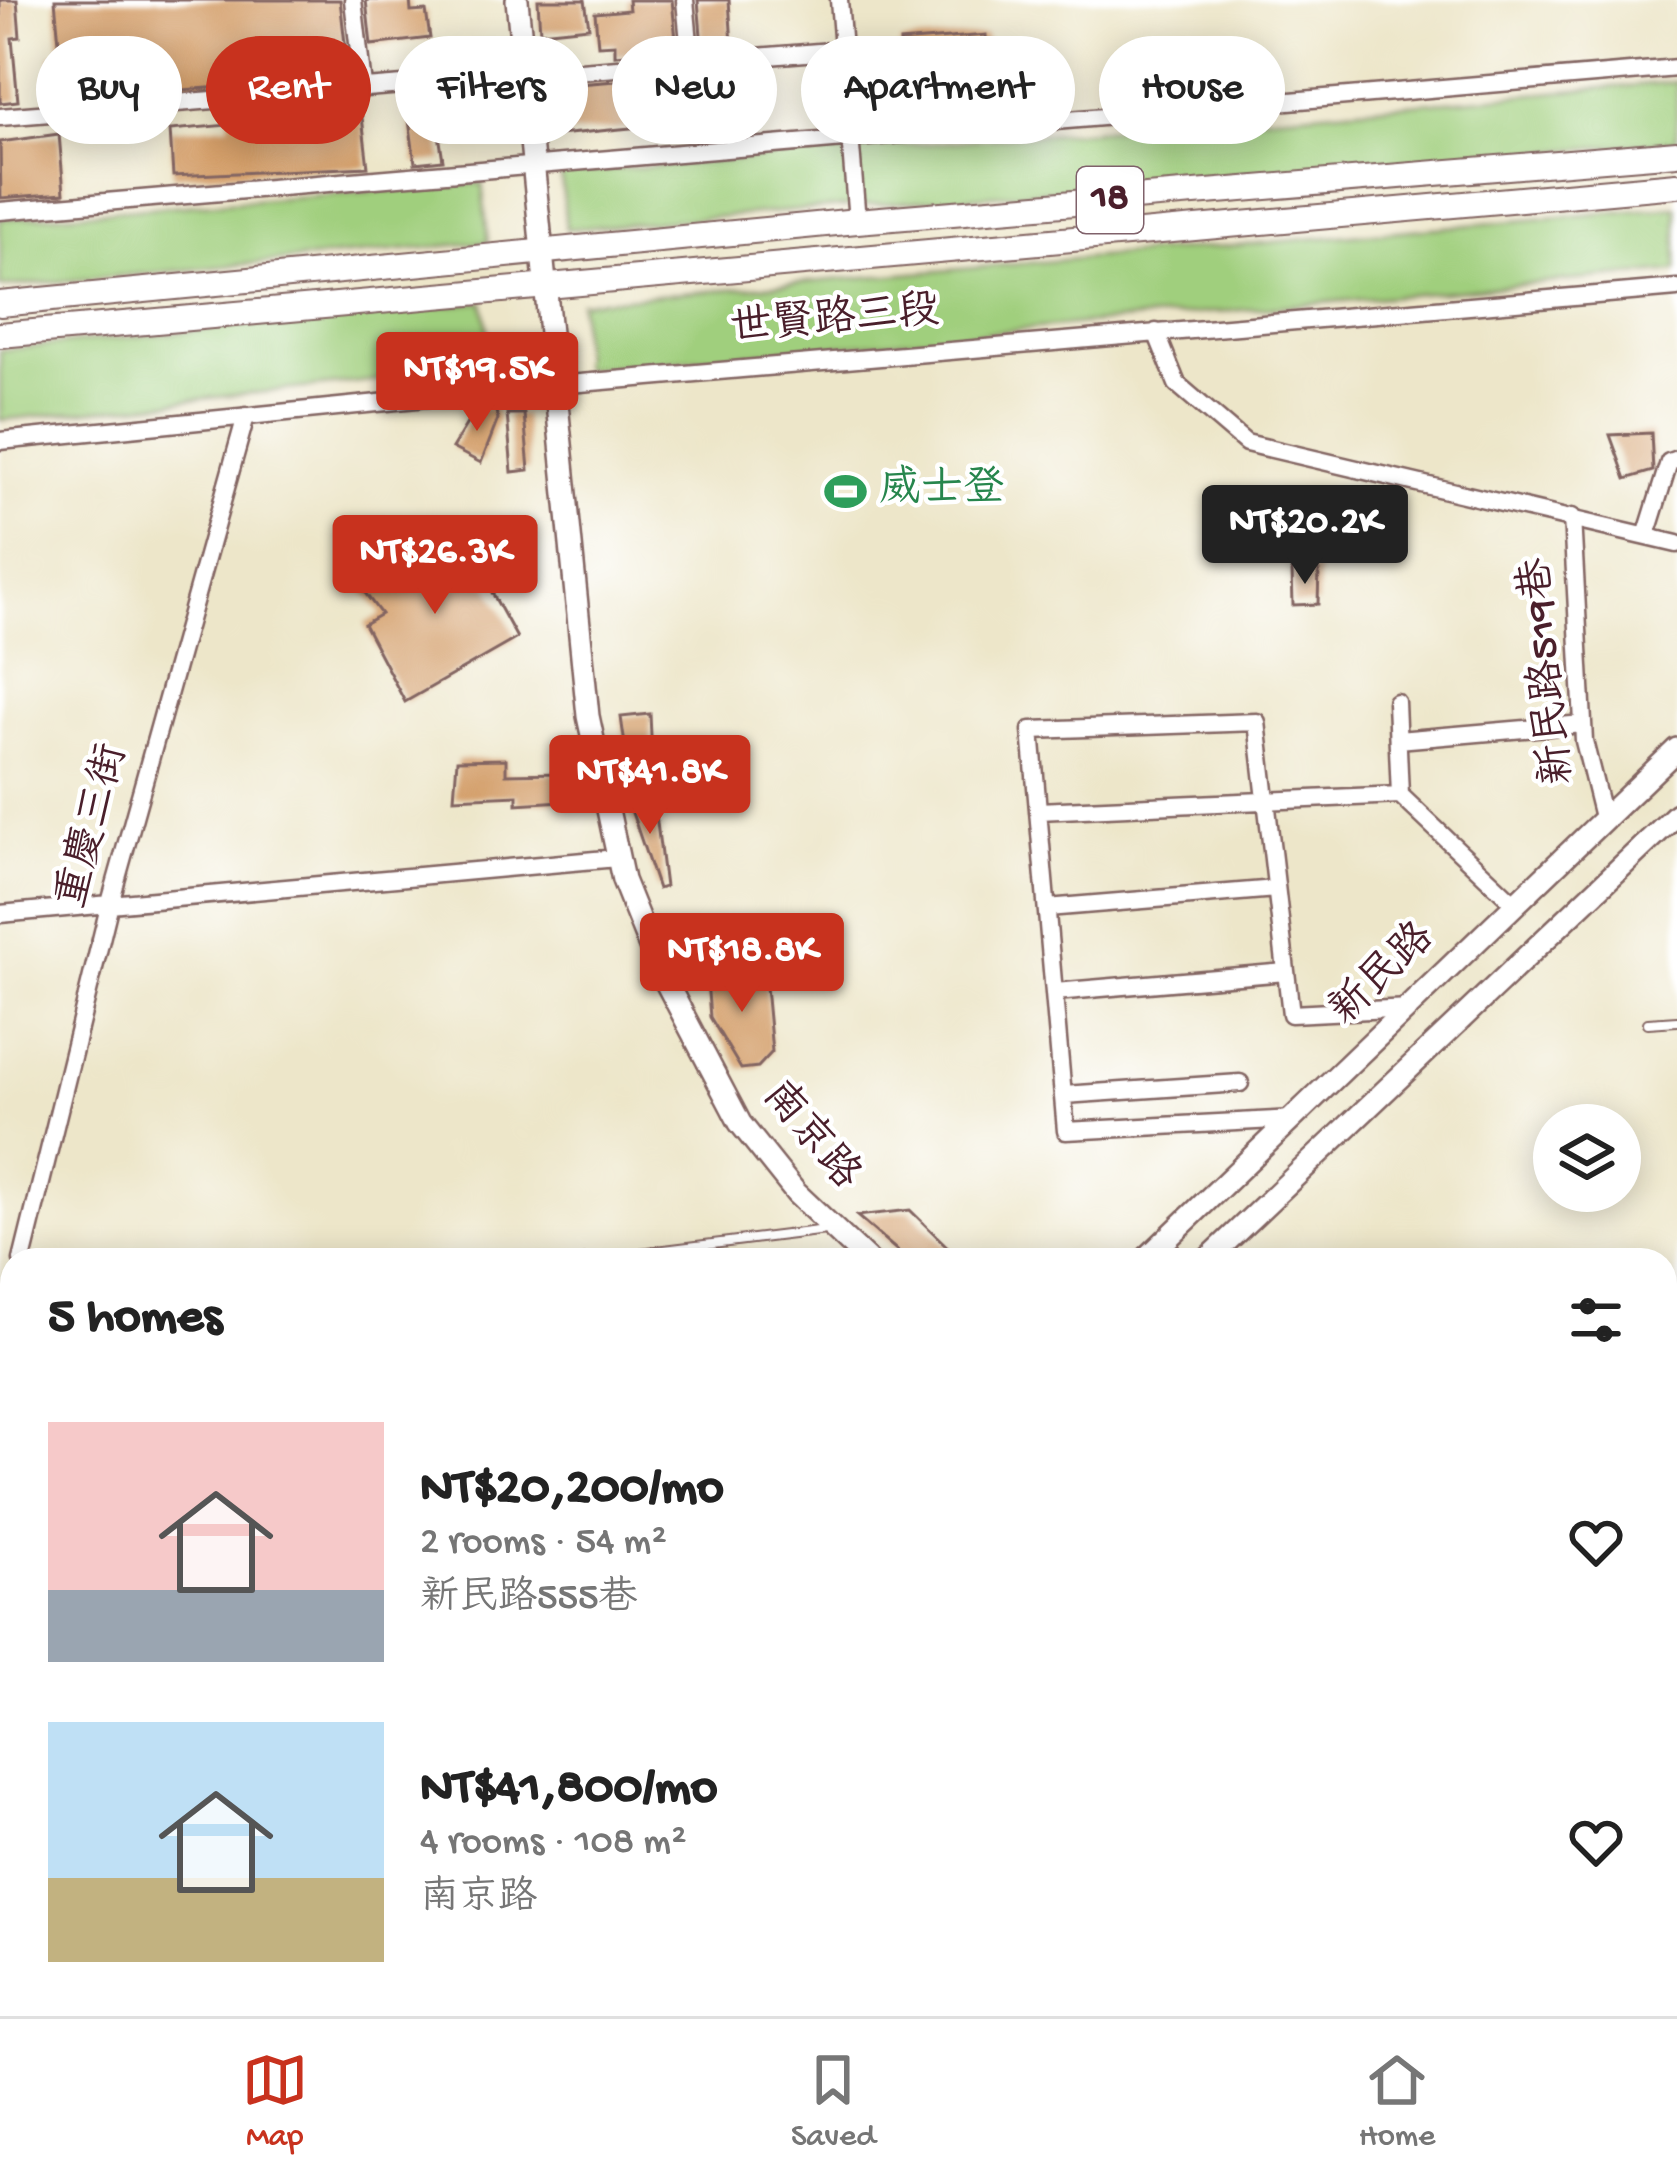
<!DOCTYPE html>
<html lang="en">
<head>
<meta charset="utf-8">
<style>
  body { margin:0; font-family:"Gochi Hand","LXGW WenKai TC",sans-serif; background:#f6f6f6; color:#222; height:100vh; display:flex; flex-direction:column; font-size:45px; white-space:nowrap }
  * { box-sizing:border-box; margin:0 }
  p { font-size:39px; color:#767676 }
  .icon { flex:none; width:66px; height:66px; fill:none; stroke:currentColor; stroke-width:2; stroke-linecap:round; stroke-linejoin:round }
  .map { position:relative; flex:1; overflow:hidden }
  .drawer { position:absolute; left:0px; top:1248px; width:1677px; height:768px; display:flex; flex-direction:column; background:#fff; border-radius:36px 36px 0 0; box-shadow:0 6px 30px #0003 }
  .drawer>* { flex:none }
  .top-card { position:absolute; left:36px; top:36px; width:1605px; height:108px; display:flex; gap:24px }
  .controls { position:absolute; left:1533px; top:1104px; display:grid; gap:24px }
  .controls a { display:grid; place-items:center; width:108px; height:108px; border-radius:50%; background:#fff; box-shadow:0 6px 30px #0003; font-size:60px }
  .price { position:absolute; translate:-50% -102px; padding:0 27px; border-radius:12px; background:#c8321e; color:#fff; font-size:39px; line-height:78px; filter:drop-shadow(0 3px 6px #0008) }
  .price::after { content:''; position:absolute; left:50%; top:72px; width:36px; height:27px; margin-left:-18px; background:inherit; clip-path:polygon(0 0,100% 0,50% 100%) }
  .price.on { background:#222; color:#fff }
  ul { padding:0; list-style:none }
  li { display:flex; align-items:center; gap:36px; height:300px; padding:0 48px }
  li span { display:grid; place-items:center; flex:none; width:336px; height:240px; border-radius:0px; color:#555 }
  li>.icon { margin-inline-start:auto }
  span .icon { width:144px; height:144px; fill:#fffc; stroke-width:1 }
  li b { font-size:51px }
  h2 { display:flex; justify-content:space-between; align-items:center; height:144px; padding:0 48px; font-size:51px }
  .pill { padding:0 42px; border-radius:54px; background:#fff; box-shadow:0 6px 30px #0003; font-size:42px; line-height:108px }
  .pill.on { background:#c8321e; color:#fff }
  .dock { display:flex; justify-content:space-around; align-items:center; height:168px; border-top:3px solid #e0e0e0; background:#fff; font-size:33px; color:#767676 }
  .dock a { display:grid; justify-items:center; gap:6px }
  .dock .on { color:#c8321e }
  .map>svg:first-child { display:block }
  .green { fill:#a0cf7d; stroke:#757754; stroke-width:3 }
  .building { fill:#d39d67 }
  .lines { fill:none; stroke-linecap:round; stroke-linejoin:round }
  .lane-casing { stroke:#836562; stroke-width:12 }
  .street-casing { stroke:#836562; stroke-width:21 }
  .secondary-casing { stroke:#836562; stroke-width:26 }
  .primary-casing { stroke:#836562; stroke-width:28 }
  .lane { stroke:#fff; stroke-width:8 }
  .street { stroke:#fff; stroke-width:16 }
  .secondary { stroke:#fff; stroke-width:21 }
  .primary { stroke:#fff; stroke-width:24 }
  .labels { text-anchor:middle; dominant-baseline:central; stroke-width:9; stroke-linejoin:round; paint-order:stroke }
  .shield { fill:#fff; stroke:#80626b; stroke-width:3 }
  .shield-label { font-size:39px; font-weight:bold; fill:#4a1f2b }
  .street-label { font-size:42px; fill:#4a1f2b; stroke:#fff }
  .leisure-label { font-size:42px; fill:#27864d; stroke:#fff; text-anchor:start }
</style>
</head>
<body>
<div class="map">
<svg width="1677" height="2016" viewBox="0 0 1677 2016">
  <rect width="100%" height="100%" fill="#fff"/>
  <filter id="ink" filterUnits="userSpaceOnUse"><feTurbulence type="fractalNoise" baseFrequency=".00833" numOctaves="2"/><feDisplacementMap in="SourceGraphic" scale="24" xChannelSelector="R" yChannelSelector="G"/><feConvolveMatrix kernelMatrix="1 2 1 2 8 2 1 2 1" color-interpolation-filters="sRGB"/></filter>
  <filter id="wash" filterUnits="userSpaceOnUse"><feTurbulence type="fractalNoise" baseFrequency=".004" numOctaves="4" result="noise"/><feDisplacementMap in="SourceGraphic" scale="48" xChannelSelector="R" yChannelSelector="G"/><feGaussianBlur stdDeviation="2.7" result="paint"/><feColorMatrix in="noise" values="0 0 0 0 0 0 0 0 0 0 0 0 0 0 0 0 0 1.4 0 .05"/><feComposite in="paint" operator="in"/></filter>
  <g filter="url(#wash)">
    <rect width="100%" height="100%" fill="#ede6c9"/>
    <!-- green -->
    <path class="green" d="M 1677,82 L 1677,141 L 566,229 L 561,174 Z
      M 482,183 L 488,242 L 0,287 L 0,219 Z
      M 1677,207 L 1677,271 L 582,369 L 580,302 Z
      M 483,302 L 494,368 L 0,420 L 0,350 Z"/>
    <g id="blocks">
      <!-- building -->
      <path class="building" d="M 0,0 L 17,0 L 20,37 L 12,38 L 18,101 L 0,103 Z
        M 55,0 L 340,0 L 348,70 L 335,78 L 54,100 L 50,55 L 60,53 Z
        M 366,0 L 410,0 L 411,12 L 426,11 L 430,38 L 371,45 Z
        M 538,0 L 585,0 L 589,27 L 540,32 Z
        M 628,0 L 672,0 L 677,50 L 615,55 L 615,44 L 598,45 L 595,13 L 629,10 Z
        M 698,0 L 729,0 L 732,45 L 702,47 Z
        M 986,35 L 989,82 L 902,89 L 900,42 Z
        M 680,76 L 684,123 L 557,135 L 553,86 Z
        M 504,90 L 506,115 L 437,122 L 443,160 L 415,163 L 406,98 Z
        M 350,102 L 352,118 L 362,117 L 368,167 L 173,176 L 170,130 L 229,125 L 228,112 Z
        M 59,134 L 64,193 L 1,198 L 0,142 Z
        M 495,408 L 498,419 L 481,463 L 452,448 L 469,420 L 468,410 Z
        M 507,414 L 524,414 L 529,470 L 512,472 Z
        M 1651,433 L 1653,471 L 1626,479 L 1610,435 Z
        M 1228,528 L 1270,528 L 1270,553 L 1228,553 Z
        M 458,531 L 517,638 L 405,702 L 364,624 L 381,614 L 362,589 Z
        M 1319,569 L 1318,604 L 1293,605 L 1292,570 Z
        M 650,714 L 652,757 L 627,759 L 621,717 Z
        M 506,759 L 506,774 L 562,773 L 562,801 L 517,804 L 517,795 L 454,798 L 457,760 Z
        M 654,799 L 665,887 L 658,889 L 629,804 Z
        M 742,967 L 765,976 L 772,1052 L 758,1067 L 741,1069 L 710,1017 L 707,980 Z
        M 910,1210 L 961,1260 L 908,1260 L 857,1216 Z"/>
    </g>
  </g>
  <g filter="url(#ink)">
    <use href="#blocks" fill-opacity="0" stroke="#836562" stroke-width="3"/>
    <g class="lines">
      <defs>
        <path id="lane" d="M 1648,1023 L 1677,1021
          M 583,1260 L 826,1230
          M 1665,1632 L 1677,1635
          M 1665,1987 L 1677,1989
          M 511,2004 L 522,2016
          M 806,2004 L 816,2016
          M 1185,2004 L 1187,2016
          M 1319,2004 L 1361,2016
          M 705,2016 L 716,2004
          M 935,2016 L 947,2004
          M 1434,2016 L 1441,2004"/>
        <path id="street" d="M 353,0 L 363,86
          M 685,0 L 691,64
          M 839,0 L 857,221
          M 0,117 L 844,50
          M 0,211 L 1677,68
          M 1156,332 L 1177,384 L 1246,443 L 1677,544
          M 0,441 L 557,385 L 1677,288
          M 1572,517 L 1584,741 L 1603,817
          M 1646,536 L 1669,462 L 1677,459
          M 1398,740 L 1583,724
          M 1400,795 L 1514,903
          M 1038,811 L 1400,795 L 1396,702
          M 1047,908 L 1276,889
          M 0,914 L 617,858
          M 1055,992 L 1286,972
          M 1064,1095 L 1240,1083
          M 1293,1119 L 1066,1131 L 1031,730 L 1257,722 L 1291,1014 L 1409,1008
          M 22,1260 L 110,903 L 246,416
          M 0,1345 L 12,1298
          M 1665,1682 L 1677,1684"/>
        <path id="secondary" d="M 517,0 L 588,716 L 623,880 L 658,967 L 740,1123 L 796,1193 L 867,1260
          M 1145,1260 L 1677,749
          M 1207,1260 L 1677,814
          M 1665,1895 L 1677,1898
          M 385,2016 L 397,2004
          M 442,2016 L 453,2004"/>
        <path id="primary" d="M 0,304 L 857,221 L 1677,153
          M 0,335 L 1677,185"/>
      </defs>
      <!-- lane casing -->
      <use href="#lane" class="lane-casing"/>
      <!-- street casing -->
      <use href="#street" class="street-casing"/>
      <!-- secondary casing -->
      <use href="#secondary" class="secondary-casing"/>
      <!-- primary casing -->
      <use href="#primary" class="primary-casing"/>
      <!-- lane -->
      <use href="#lane" class="lane"/>
      <!-- street -->
      <use href="#street" class="street"/>
      <!-- secondary -->
      <use href="#secondary" class="secondary"/>
      <!-- primary -->
      <use href="#primary" class="primary"/>
    </g>
  </g>
  <!-- icons -->
  <defs>
    <symbol id="stadium-bare" viewBox="-9 -9 18 18"><path d="M0-5a6.5 5 0 1 0 0 10a6.5 5 0 1 0 0-10ZM-3.5-1.8h7v3.6h-7Z" fill="#2e9e5b" stroke="#fff" stroke-width="2.5" paint-order="stroke"/></symbol>
  </defs>
  <g fill-rule="evenodd">
    <use href="#stadium-bare" x="816" y="462" width="59" height="59"/>
  </g>
  <g class="labels">
    <!-- shield labels -->
    <rect class="shield" x="1077" y="167" width="66" height="66" rx="9"/>
    <g class="shield-label">
      <text x="1110" y="200">18</text>
    </g>
    <!-- street labels -->
    <g class="street-label">
      <text transform="translate(835 322) rotate(-5)">世賢路三段</text>
      <text transform="translate(1550 671) rotate(-96)">新民路519巷</text>
      <text transform="translate(95 827) rotate(-75)">重慶三街</text>
      <text transform="translate(1384 976) rotate(-44)">新民路</text>
      <text transform="translate(809 1137) rotate(50)">南京路</text>
    </g>
    <!-- leisure labels -->
    <g class="leisure-label">
      <text x="879" y="491">威士登</text>
    </g>
  </g>
</svg>
<div class="controls">
<a><svg class="icon" aria-label="layers" viewBox="0 0 24 24"><path d="M12 4l9 5-9 5-9-5zM3 14l9 5 9-5"/></svg></a>
</div>
<b class="price" style="left:477px;top:434px">NT$19.5K</b>
<b class="price on" style="left:1305px;top:587px">NT$20.2K</b>
<b class="price" style="left:435px;top:617px">NT$26.3K</b>
<b class="price" style="left:650px;top:837px">NT$41.8K</b>
<b class="price" style="left:742px;top:1015px">NT$18.8K</b>
<div class="top-card">
<a class="pill">Buy</a>
<a class="pill on">Rent</a>
<a class="pill">Filters</a>
<a class="pill">New</a>
<a class="pill">Apartment</a>
<a class="pill">House</a>
</div>
<section class="drawer">
<h2>5 homes<svg class="icon" aria-label="filters" viewBox="0 0 24 24"><path d="M4 7h16M4 17h16"/><circle cx="9" cy="7" r="2"/><circle cx="15" cy="17" r="2"/></svg></h2>
<ul>
<li><span style="background:linear-gradient(#f6c9c9 70%,#9aa5b1 0)"><svg class="icon" aria-label="home" viewBox="0 0 24 24"><path d="M3 11l9-7 9 7M6 9v11h12V9"/></svg></span><div><b>NT$20,200/mo</b><p>2 rooms · 54 m²</p><p>新民路555巷</p></div><svg class="icon" aria-label="heart" viewBox="0 0 24 24"><path d="M12 20l-8-8c-3-5 5-10 8-4 3-6 11-1 8 4z"/></svg></li>
<li><span style="background:linear-gradient(#bfe0f5 65%,#c2b280 0)"><svg class="icon" aria-label="home" viewBox="0 0 24 24"><path d="M3 11l9-7 9 7M6 9v11h12V9"/></svg></span><div><b>NT$41,800/mo</b><p>4 rooms · 108 m²</p><p>南京路</p></div><svg class="icon" aria-label="heart" viewBox="0 0 24 24"><path d="M12 20l-8-8c-3-5 5-10 8-4 3-6 11-1 8 4z"/></svg></li>
</ul>
</section>
</div>
<nav class="dock">
<a class="on"><svg class="icon" aria-label="map" viewBox="0 0 24 24"><path d="M3 6l6-2 6 2 6-2v14l-6 2-6-2-6 2zM9 4v14M15 6v14"/></svg>Map</a>
<a><svg class="icon" aria-label="saved" viewBox="0 0 24 24"><path d="M7 4h10v16l-5-4-5 4z"/></svg>Saved</a>
<a><svg class="icon" aria-label="home" viewBox="0 0 24 24"><path d="M3 11l9-7 9 7M6 9v11h12V9"/></svg>Home</a>
</nav>
</body>
</html>
